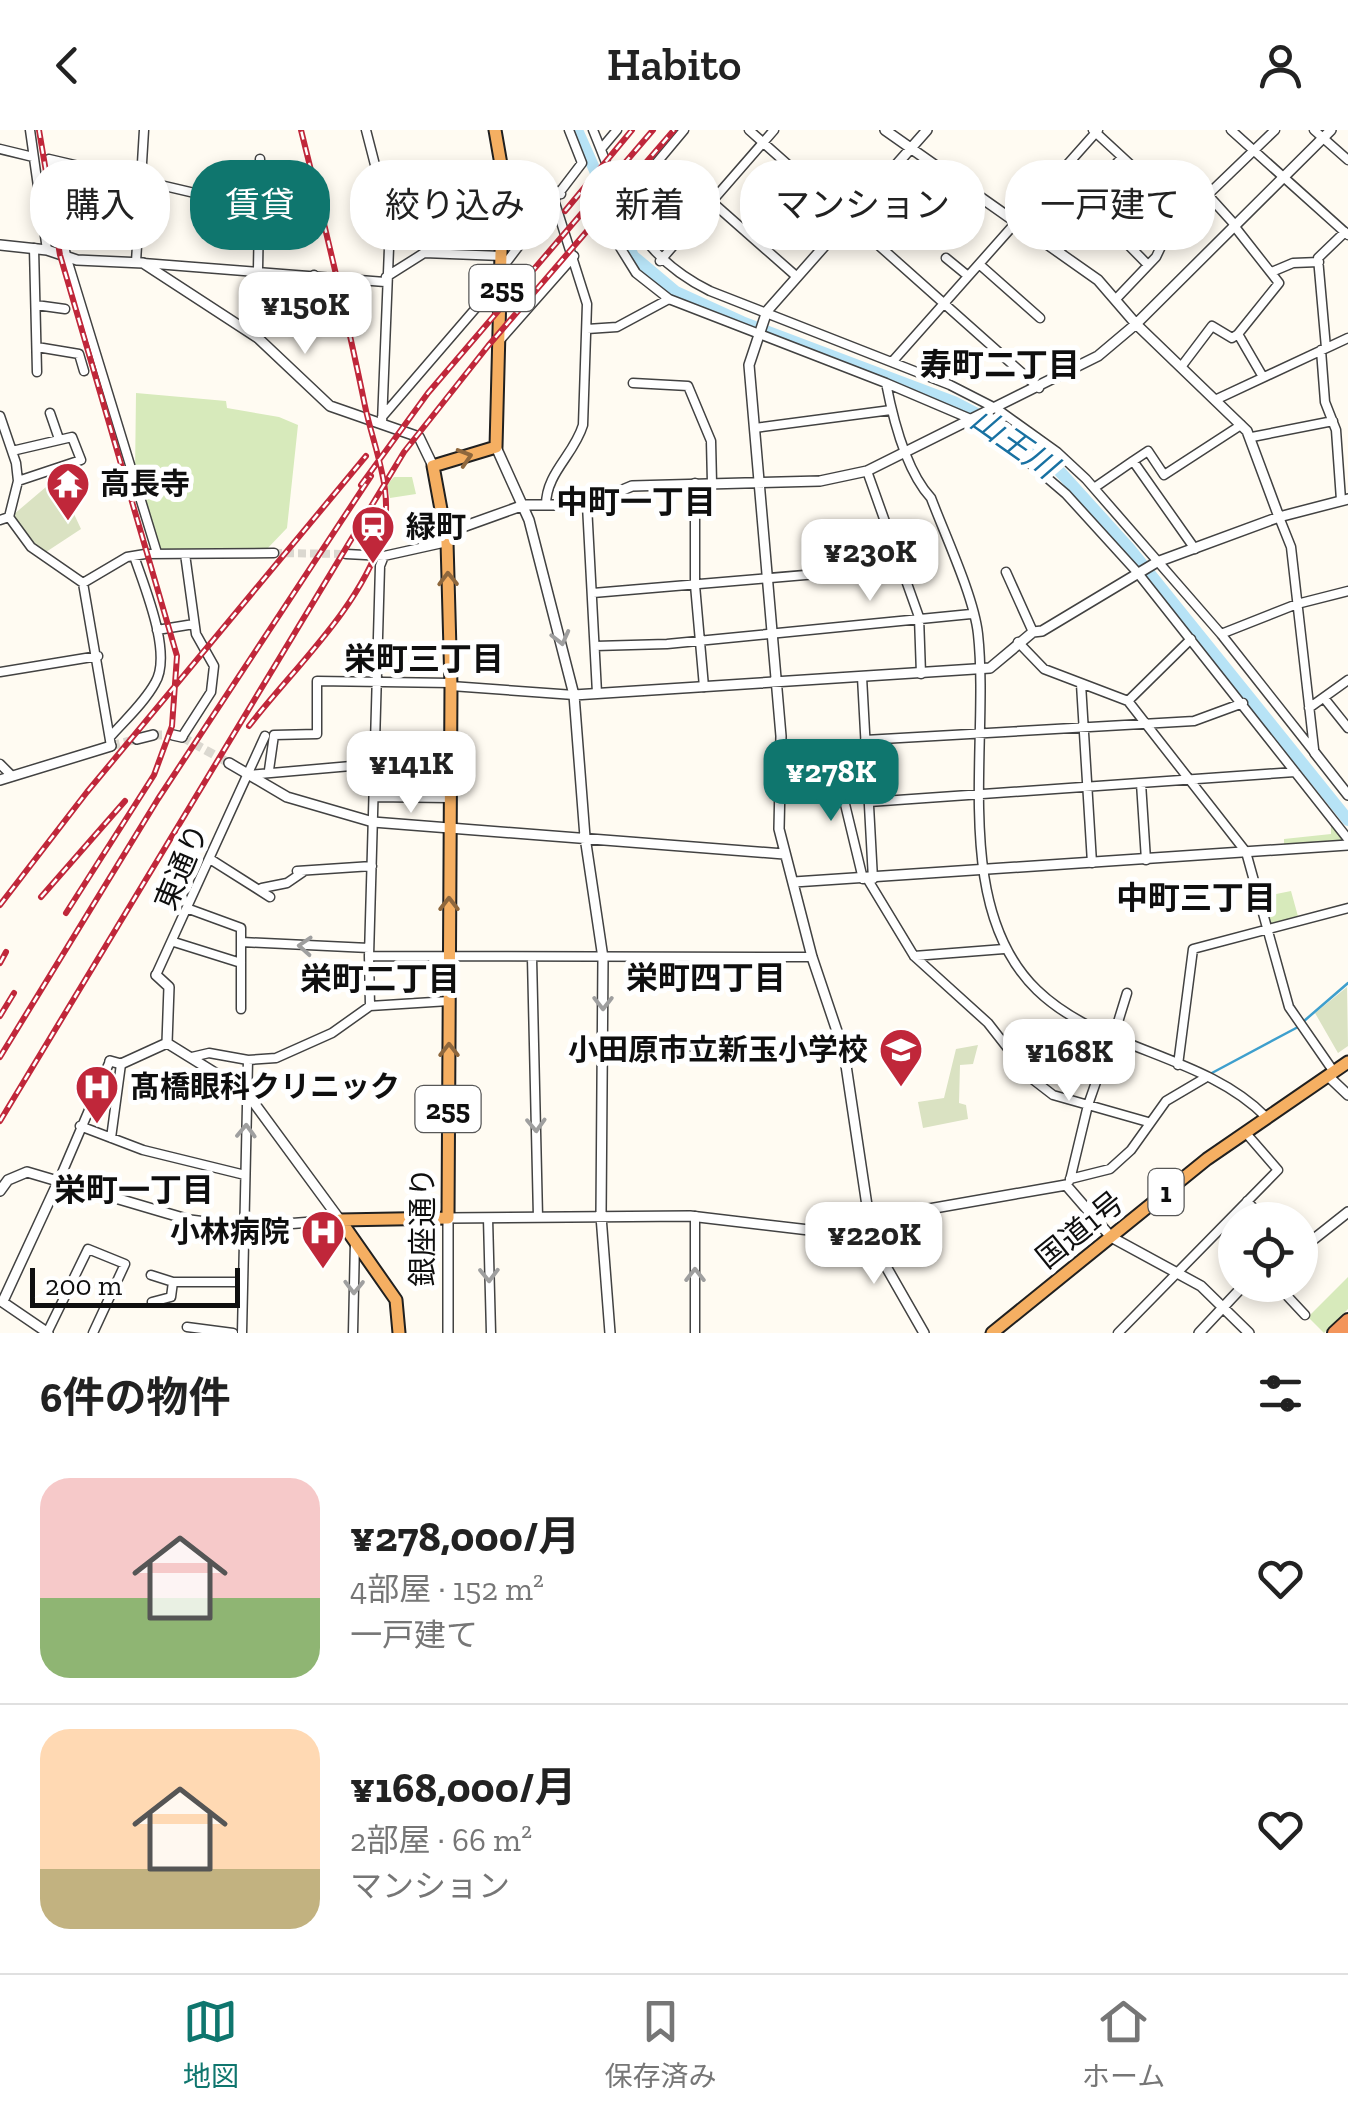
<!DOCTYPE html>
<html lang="ja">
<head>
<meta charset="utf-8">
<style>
  body { margin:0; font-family:"Zilla Slab","Noto Sans JP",serif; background:#f6f6f6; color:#222; height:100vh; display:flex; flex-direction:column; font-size:38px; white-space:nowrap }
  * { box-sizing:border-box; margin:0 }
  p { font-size:32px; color:#767676 }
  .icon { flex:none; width:55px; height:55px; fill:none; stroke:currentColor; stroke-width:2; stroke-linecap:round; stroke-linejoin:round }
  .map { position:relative; height:1203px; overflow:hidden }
  .sheet { display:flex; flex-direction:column; background:#fff; flex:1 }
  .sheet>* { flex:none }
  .banner { position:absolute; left:30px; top:30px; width:1290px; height:90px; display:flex; gap:20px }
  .fabs { position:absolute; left:1218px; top:1072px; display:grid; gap:20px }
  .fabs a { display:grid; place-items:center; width:100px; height:100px; border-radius:50%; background:#fff; box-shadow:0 5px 15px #0003; font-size:50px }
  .scale { position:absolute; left:30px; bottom:25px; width:210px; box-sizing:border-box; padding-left:10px; border:5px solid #0f0f0f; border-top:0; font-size:28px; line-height:35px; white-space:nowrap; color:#0f0f0f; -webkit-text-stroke:8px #fff; paint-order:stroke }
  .price { position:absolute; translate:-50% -85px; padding:0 22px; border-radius:20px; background:#fff; color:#222; font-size:32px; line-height:65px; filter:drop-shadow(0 2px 5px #0008) }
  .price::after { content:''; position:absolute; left:50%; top:60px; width:30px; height:22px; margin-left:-15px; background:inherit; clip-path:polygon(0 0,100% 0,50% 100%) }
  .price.current { background:#0f766e; color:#fff }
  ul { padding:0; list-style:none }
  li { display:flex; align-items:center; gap:30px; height:250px; padding:0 40px }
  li+li { border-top:2px solid #e0e0e0 }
  li span { display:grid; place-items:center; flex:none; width:280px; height:200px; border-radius:30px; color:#555 }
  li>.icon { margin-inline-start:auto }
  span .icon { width:120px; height:120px; fill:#fffc; stroke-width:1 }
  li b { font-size:42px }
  h2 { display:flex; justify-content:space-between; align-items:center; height:120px; padding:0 40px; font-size:42px }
  .pill { padding:0 35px; border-radius:40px; background:#fff; box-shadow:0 5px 15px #0003; font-size:35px; line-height:90px }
  .pill.current { background:#0f766e; color:#fff }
  header { display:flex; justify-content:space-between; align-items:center; height:130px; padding:0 40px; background:#fff; font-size:45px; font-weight:600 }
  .menu { display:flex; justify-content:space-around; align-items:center; height:140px; border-top:2px solid #e0e0e0; background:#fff; font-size:28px; color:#767676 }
  .menu a { display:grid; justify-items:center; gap:5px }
  .menu .current { color:#0f766e }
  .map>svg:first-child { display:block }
  .green { fill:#d7eabb }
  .cemetery { fill:#dae2c2 }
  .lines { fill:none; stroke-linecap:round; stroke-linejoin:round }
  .stream { stroke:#3e9fcd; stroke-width:2.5 }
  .river { stroke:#b7e3f6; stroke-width:12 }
  .minor-tunnel { stroke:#dbd8d0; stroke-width:8; stroke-dasharray:8 4; stroke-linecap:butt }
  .tertiary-tunnel { stroke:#dbd8d0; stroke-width:9; stroke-dasharray:9 4.5; stroke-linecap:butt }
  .minor-casing { stroke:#424242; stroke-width:11 }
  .tertiary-casing { stroke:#424242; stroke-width:12 }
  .trunk-casing { stroke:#202020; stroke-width:15 }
  .motorway-casing { stroke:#202020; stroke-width:16 }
  .minor { stroke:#fff; stroke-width:8 }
  .tertiary { stroke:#fff; stroke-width:9 }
  .trunk { stroke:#f5af62; stroke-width:11 }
  .motorway { stroke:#f3955b; stroke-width:12 }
  .rail-casing { stroke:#c0273a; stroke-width:6 }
  .rail { stroke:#fff; stroke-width:2.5; stroke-dasharray:8; stroke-linecap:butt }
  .oneway { stroke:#8e673d }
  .oneway2 { stroke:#9f9f9f }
  .labels { text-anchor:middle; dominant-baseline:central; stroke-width:10; stroke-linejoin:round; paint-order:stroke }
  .shield { fill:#fff; stroke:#575757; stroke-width:2.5 }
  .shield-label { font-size:28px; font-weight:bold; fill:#0f0f0f }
  .poi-label { font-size:30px; font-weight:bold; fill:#0f0f0f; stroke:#fff; text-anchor:start }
  .street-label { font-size:30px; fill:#0f0f0f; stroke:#fff }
  .neighbourhood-label { font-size:32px; font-weight:bold; fill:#0f0f0f; stroke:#fff }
  .water-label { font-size:32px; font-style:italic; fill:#1871a2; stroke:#fff }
</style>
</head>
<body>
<header><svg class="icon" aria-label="back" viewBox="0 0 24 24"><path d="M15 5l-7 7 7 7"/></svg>Habito<svg class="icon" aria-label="person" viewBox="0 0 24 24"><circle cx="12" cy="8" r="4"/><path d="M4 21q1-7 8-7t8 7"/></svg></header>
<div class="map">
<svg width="1348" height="1203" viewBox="0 0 1348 1203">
  <rect width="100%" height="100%" fill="#fffbf2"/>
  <!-- green -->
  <path class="green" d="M 136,263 L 226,271 L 227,278 L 279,287 L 298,295 L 287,398 L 266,420 L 159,421 L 135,345 Z
    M 394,347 L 412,347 L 416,364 L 390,368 L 387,355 Z
    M 1331,693 L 1347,712 L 1284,717 L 1284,709 L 1331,704 Z
    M 1291,761 L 1299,790 L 1269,799 L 1261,767 Z
    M 1348,1147 L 1348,1179 L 1324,1203 L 1308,1187 Z"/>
  <!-- cemetery -->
  <path class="cemetery" d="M 66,340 L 79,362 L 67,369 L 81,399 L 46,422 L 33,416 L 13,385 Z
    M 1347,857 L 1348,916 L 1338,923 L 1315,883 Z
    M 978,915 L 973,934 L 960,935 L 959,973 L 966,975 L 968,989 L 923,998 L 918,972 L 944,968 L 956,919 Z"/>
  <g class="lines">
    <!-- stream -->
    <path class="stream" d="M 1304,891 L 1348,853
      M 1210,944 L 1298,897"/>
    <!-- river -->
    <path class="river" d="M 577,0 L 633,126 L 676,162 L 742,192 L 954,272 L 1008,300 L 1053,334 L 1129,418 L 1348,690"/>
    <!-- minor-tunnel -->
    <path class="minor-tunnel" d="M 274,423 L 346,424"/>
    <!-- tertiary-tunnel -->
    <path class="tertiary-tunnel" d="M 153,605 L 173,605
      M 182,607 L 229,633
      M 111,616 L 137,609"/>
    <defs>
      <path id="minor" d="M 30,0 L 47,120
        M 366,0 L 390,93 L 382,293
        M 593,0 C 623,73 635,124 710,161 L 950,255 L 997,279 L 1057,322 L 1086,349 L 1221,504 L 1315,623
        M 749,0 L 1039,258
        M 1093,0 L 1185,85
        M 1231,0 L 1348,105
        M 1314,0 L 1348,30
        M 0,19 L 33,27
        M 601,19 L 617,0
        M 503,46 L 540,52 L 561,64
        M 1103,49 L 1122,27
        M 1207,64 L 1236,96
        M 712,72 L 796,146
        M 623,73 L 684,0
        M 605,93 L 636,143 L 669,169 L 886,253 C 893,289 906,341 931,368 C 945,405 974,467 978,504 C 990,614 950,776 1037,860 C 1100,921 1204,924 1266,987
        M 1235,97 L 1279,153 L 1238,204 L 1263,247
        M 34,118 L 37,242
        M 1057,121 L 1100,86 L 1148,135
        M 946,128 L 968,146
        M 660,131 L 774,0
        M 136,132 L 144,0
        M 143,133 L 385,152
        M 979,134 L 1040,188
        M 502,138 L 582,33 L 569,0
        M 258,140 L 260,29
        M 1274,141 L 1293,133 L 1319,132
        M 386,147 L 424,123 L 502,126
        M 1116,169 L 1156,127 L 1167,104 L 1275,0
        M 36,175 L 65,179
        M 311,176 L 329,178
        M 294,181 L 311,182 L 314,145
        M 587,199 L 617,197 L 669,169
        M 258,208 L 262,143
        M 500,210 L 574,126
        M 37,217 L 79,224 L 84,241
        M 1326,218 L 1318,128 L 1345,102
        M 1321,220 L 1325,272 L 1336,300 L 1341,370
        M 892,232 L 1098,0
        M 1181,237 L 1212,196 L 1232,208 L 1238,204
        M 633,253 L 688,256 L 711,311 L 712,353
        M 886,253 L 973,290 L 1004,311 L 1066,364 L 1137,442 L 1348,709
        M 1215,270 L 1348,208
        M 50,283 L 59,309
        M 0,286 L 16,333 L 18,351 L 9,387 L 0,390
        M 382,287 L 500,150
        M 755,298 L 891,280
        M 1252,307 L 1333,291
        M 12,321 L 72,307 L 81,330 L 18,351
        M 1133,331 L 1148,321 L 1164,345 L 1241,295
        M 867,341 L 919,487 L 921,544
        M 695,353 L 695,455 L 704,557
        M 1094,358 L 1133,331 L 1195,419
        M 546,375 C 546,343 574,325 583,295 L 587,174 L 555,73
        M 587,375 L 597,563
        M 9,387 L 31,417 L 83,453 L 111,616
        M 1279,387 L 1291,417 L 1314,619
        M 423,417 L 430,396 L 444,393
        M 157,423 L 66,126 L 49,29 L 259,78
        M 346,424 L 384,426 L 447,412
        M 384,426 L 380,436 L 369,826 L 812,827
        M 1006,442 L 1033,502
        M 83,453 L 127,427 L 145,424 L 274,423
        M 593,463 L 899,437
        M 157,500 L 194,494
        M 1221,504 L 1297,474 L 1348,461
        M 1018,512 L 1044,539 L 1128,571 L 1246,722 L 1289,877 L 1334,942
        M 595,516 L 667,514 L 971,484
        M 0,542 L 98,526
        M 862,547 L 873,749
        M 1081,554 L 1092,733
        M 451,556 L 574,565
        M 1324,568 L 1348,598
        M 1128,571 L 1191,509
        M 1309,578 L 1348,550
        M 110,607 C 125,590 144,573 155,553 C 173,524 144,456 134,426
        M 182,607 L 211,562 L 214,536 L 196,504 L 185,424
        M 865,610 L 1194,591 L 1243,573
        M 0,634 L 12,646
        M 269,640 L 274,605 L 317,604 L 317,551 L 451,553
        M 248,645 L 374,634
        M 782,653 L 844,670 L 863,749
        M 1141,653 L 1146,730
        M 374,667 L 450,668
        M 869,672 L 1295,642
        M 210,729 L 270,767
        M 297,741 L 372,736
        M 868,750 L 914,826 L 988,893 L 1031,948 L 1053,965 L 1148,992
        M 262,758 L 287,753 L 303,742
        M 189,779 L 241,798 L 241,879
        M 174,812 L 241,833
        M 242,812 L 369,818
        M 369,826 L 370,876
        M 914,826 L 1004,819
        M 532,828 L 538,1087
        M 156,845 L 265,606
        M 1114,905 L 1127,863
        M 603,913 L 844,922
        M 192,927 L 209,923 L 248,930 L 276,928 L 332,903 L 370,876 L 449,871
        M 1178,935 L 1193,819 L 1348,778
        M 80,996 L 143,1020 L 245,1045
        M 111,1008 L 121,934
        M 1070,1049 L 1110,1039 L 1131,1020 L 1166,971 L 1205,948
        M 59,1050 L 110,931
        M 1070,1050 L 1088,975 L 1112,906
        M 1247,1071 L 1264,1090
        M 488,1088 L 491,1203
        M 151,1145 L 173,1152
        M 1277,1155 L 1305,1185
        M 152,1172 L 171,1167 L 173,1152 L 243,1152
        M 187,1197 L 233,1203
        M 47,1203 L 88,1119 L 125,1134 L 93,1203
        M 242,1203 L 248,930
        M 353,1203 L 355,1111
        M 695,1203 L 695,1086
        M 1118,1203 L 1278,1040 L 1245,1002"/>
      <path id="tertiary" d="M 885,0 L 1098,150 L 1136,194 L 1247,301 L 1279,387
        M 0,115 L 47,120 L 77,130 L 143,133 L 258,208 L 330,276 L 419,307 L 433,336
        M 496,317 L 529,390 L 574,565 L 585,707 L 603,828 L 601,1086 L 610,1203
        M 446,403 L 524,375 L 587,375 L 632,356 L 820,351 L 867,341 L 1098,226 L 1136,194 L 1331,0
        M 574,565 L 990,538 L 1033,502 L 1042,501 L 1157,432 L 1279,387 L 1348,369
        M 173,605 L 182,607
        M 137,609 L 153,605
        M 1315,623 L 1348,665
        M 229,633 L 287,667 L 373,692 L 784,724
        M 0,650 L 111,616
        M 794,752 L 1348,715
        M 156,845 L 169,857 L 167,913
        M 167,913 L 246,962 L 340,1090
        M 110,931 L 121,934 L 167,913
        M 1328,946 L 1348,965
        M 0,1061 L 8,1050 L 27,1042 L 190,1090 L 245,1097 L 340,1090
        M 869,1089 L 844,922 L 812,827 L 779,699 L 781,606 L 749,235 L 767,181 L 927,0
        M 860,1091 L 924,1203
        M 1300,1120 L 1348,1082
        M 1,1171 L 48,1203
        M 3,1171 L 59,1050
        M 448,1203 L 448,1088 L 690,1086 L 809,1100 L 1066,1055 L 1111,1107 L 1201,1156 L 1249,1203
        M 1199,1203 L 1244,1155"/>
      <path id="trunk" d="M 340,1090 L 448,1088 L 451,556 L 447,412 L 433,336 L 496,317 L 503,46 L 495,0
        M 340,1090 L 396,1170 L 399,1203
        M 992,1203 L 1207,1029 L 1348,932"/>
      <path id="motorway" d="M 1334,1203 L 1348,1190
        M 1347,1203 L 1348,1202"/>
    </defs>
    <!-- minor casing -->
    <use href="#minor" class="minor-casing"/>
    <!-- tertiary casing -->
    <use href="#tertiary" class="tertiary-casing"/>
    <!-- trunk casing -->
    <use href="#trunk" class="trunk-casing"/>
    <!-- motorway casing -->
    <use href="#motorway" class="motorway-casing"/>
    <!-- minor -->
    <use href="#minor" class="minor"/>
    <!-- tertiary -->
    <use href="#tertiary" class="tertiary"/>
    <!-- trunk -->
    <use href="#trunk" class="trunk"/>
    <!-- motorway -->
    <use href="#motorway" class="motorway"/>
    <defs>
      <path id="rail" d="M 39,0 L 60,125 L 177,526 L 172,596 L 154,645 L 66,783
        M 565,81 L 632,0
        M 361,355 L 428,263 L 653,0
        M 249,596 C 293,539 358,480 381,410 C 396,364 374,320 365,276 C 346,183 324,92 301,0
        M 41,767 L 125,671
        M 0,775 L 87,662 L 366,326
        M 0,833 L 6,822
        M 0,886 L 14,863
        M 0,927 L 158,669 L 371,346
        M 0,991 L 404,322 L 488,216 L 674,0"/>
    </defs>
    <!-- rail casing -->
    <use href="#rail" class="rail-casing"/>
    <!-- rail -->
    <use href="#rail" class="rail"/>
  </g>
  <!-- one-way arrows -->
  <defs><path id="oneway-chevron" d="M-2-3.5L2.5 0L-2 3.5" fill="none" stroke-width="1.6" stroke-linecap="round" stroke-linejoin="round" transform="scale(2.5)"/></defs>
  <g class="oneway">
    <use href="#oneway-chevron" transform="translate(465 327) rotate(-17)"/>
    <use href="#oneway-chevron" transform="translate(448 449) rotate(-91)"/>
    <use href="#oneway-chevron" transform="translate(449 774) rotate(-90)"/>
    <use href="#oneway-chevron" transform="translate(449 920) rotate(-90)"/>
  </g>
  <g class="oneway2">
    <use href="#oneway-chevron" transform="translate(561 508) rotate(76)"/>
    <use href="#oneway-chevron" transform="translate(305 816) rotate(-176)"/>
    <use href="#oneway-chevron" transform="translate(603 873) rotate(90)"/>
    <use href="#oneway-chevron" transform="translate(536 995) rotate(88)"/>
    <use href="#oneway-chevron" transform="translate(246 1001) rotate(-88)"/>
    <use href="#oneway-chevron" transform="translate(489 1145) rotate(89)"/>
    <use href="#oneway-chevron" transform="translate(695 1145) rotate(-90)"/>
    <use href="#oneway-chevron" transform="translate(354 1157) rotate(91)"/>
  </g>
  <!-- icons -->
  <defs>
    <symbol id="temple-pin" viewBox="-11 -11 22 30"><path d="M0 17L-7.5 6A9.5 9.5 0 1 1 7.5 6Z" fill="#c0273a" stroke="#fff"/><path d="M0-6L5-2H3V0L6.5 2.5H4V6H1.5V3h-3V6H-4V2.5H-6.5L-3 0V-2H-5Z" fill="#fff"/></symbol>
    <symbol id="station-pin" viewBox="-11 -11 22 30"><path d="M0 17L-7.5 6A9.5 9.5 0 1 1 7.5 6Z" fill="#c0273a" stroke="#fff"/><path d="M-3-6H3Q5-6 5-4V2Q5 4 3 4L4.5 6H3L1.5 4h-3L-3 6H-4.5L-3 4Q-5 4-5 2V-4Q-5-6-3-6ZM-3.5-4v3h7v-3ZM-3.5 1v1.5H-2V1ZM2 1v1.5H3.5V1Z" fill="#fff"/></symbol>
    <symbol id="school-pin" viewBox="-11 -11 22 30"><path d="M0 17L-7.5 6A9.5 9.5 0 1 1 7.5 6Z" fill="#c0273a" stroke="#fff"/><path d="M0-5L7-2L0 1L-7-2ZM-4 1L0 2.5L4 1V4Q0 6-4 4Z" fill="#fff"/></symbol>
    <symbol id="hospital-pin" viewBox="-11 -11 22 30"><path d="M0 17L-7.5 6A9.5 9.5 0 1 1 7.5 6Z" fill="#c0273a" stroke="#fff"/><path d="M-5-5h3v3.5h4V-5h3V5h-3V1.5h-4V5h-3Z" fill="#fff"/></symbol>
  </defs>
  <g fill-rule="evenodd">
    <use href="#temple-pin" x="43" y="329" width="50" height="68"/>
    <use href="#station-pin" x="348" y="372" width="50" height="68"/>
    <use href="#school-pin" x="876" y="895" width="50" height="68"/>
    <use href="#hospital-pin" x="72" y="932" width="50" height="68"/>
    <use href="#hospital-pin" x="298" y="1077" width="50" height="68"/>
  </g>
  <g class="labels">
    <!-- shield labels -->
    <g class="shield">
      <rect x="469.5" y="135" width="65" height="46" rx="8"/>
      <rect x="415.5" y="956" width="65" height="46" rx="8"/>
      <rect x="1148.5" y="1039" width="35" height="46" rx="8"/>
    </g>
    <g class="shield-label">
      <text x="502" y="158">255</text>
      <text x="448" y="979">255</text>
      <text x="1166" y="1062">1</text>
    </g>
    <!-- poi labels -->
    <g class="poi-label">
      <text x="100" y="354">高長寺</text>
      <text x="406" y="397">緑町</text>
      <text x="868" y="920" text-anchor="end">小田原市立新玉小学校</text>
      <text x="130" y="957">髙橋眼科クリニック</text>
      <text x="290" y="1102" text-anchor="end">小林病院</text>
    </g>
    <!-- street labels -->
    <g class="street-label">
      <text transform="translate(182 737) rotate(-67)">東通り</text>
      <text transform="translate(423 1097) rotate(-90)">銀座通り</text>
      <text transform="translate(1080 1100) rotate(-39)">国道1号</text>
    </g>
    <!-- neighbourhood labels -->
    <g class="neighbourhood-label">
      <text x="1000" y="235">寿町二丁目</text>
      <text x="636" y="372">中町一丁目</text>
      <text x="424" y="529">栄町三丁目</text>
      <text x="1196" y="768">中町三丁目</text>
      <text x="706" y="848">栄町四丁目</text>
      <text x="380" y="849">栄町二丁目</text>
      <text x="134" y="1060">栄町一丁目</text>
    </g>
    <!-- water labels -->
    <g class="water-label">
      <text transform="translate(1014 313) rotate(35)">山王川</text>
    </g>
  </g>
</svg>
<div class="fabs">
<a><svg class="icon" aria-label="locate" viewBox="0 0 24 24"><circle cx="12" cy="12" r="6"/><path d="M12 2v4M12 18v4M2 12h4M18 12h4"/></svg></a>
</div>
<div class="scale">200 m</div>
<b class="price" style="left:305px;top:227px">¥150K</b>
<b class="price" style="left:870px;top:474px">¥230K</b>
<b class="price" style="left:411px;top:686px">¥141K</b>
<b class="price current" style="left:831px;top:694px">¥278K</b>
<b class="price" style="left:1069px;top:974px">¥168K</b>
<b class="price" style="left:874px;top:1157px">¥220K</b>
<div class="banner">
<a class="pill">購入</a>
<a class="pill current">賃貸</a>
<a class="pill">絞り込み</a>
<a class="pill">新着</a>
<a class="pill">マンション</a>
<a class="pill">一戸建て</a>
</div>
</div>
<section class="sheet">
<h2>6件の物件<svg class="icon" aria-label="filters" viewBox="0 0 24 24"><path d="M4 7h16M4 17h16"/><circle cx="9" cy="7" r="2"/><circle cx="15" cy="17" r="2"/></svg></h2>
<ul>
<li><span style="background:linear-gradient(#f6c9c9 60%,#8fb573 0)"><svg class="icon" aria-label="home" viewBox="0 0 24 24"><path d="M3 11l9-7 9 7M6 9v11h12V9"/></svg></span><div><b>¥278,000/月</b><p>4部屋 · 152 m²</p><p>一戸建て</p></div><svg class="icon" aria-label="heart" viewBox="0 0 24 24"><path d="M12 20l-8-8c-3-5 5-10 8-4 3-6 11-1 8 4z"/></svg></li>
<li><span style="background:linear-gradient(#ffd9b3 70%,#c2b280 0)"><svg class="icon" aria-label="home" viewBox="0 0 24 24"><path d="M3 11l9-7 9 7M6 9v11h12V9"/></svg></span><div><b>¥168,000/月</b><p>2部屋 · 66 m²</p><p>マンション</p></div><svg class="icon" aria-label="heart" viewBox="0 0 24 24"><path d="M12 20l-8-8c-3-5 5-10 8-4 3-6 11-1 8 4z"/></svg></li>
</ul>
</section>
<nav class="menu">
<a class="current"><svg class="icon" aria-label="map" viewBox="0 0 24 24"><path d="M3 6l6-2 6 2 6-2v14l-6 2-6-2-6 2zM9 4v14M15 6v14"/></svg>地図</a>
<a><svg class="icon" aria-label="saved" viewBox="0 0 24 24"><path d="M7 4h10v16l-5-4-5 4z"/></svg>保存済み</a>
<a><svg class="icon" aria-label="home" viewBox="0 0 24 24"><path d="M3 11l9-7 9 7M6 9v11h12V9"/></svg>ホーム</a>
</nav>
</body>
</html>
